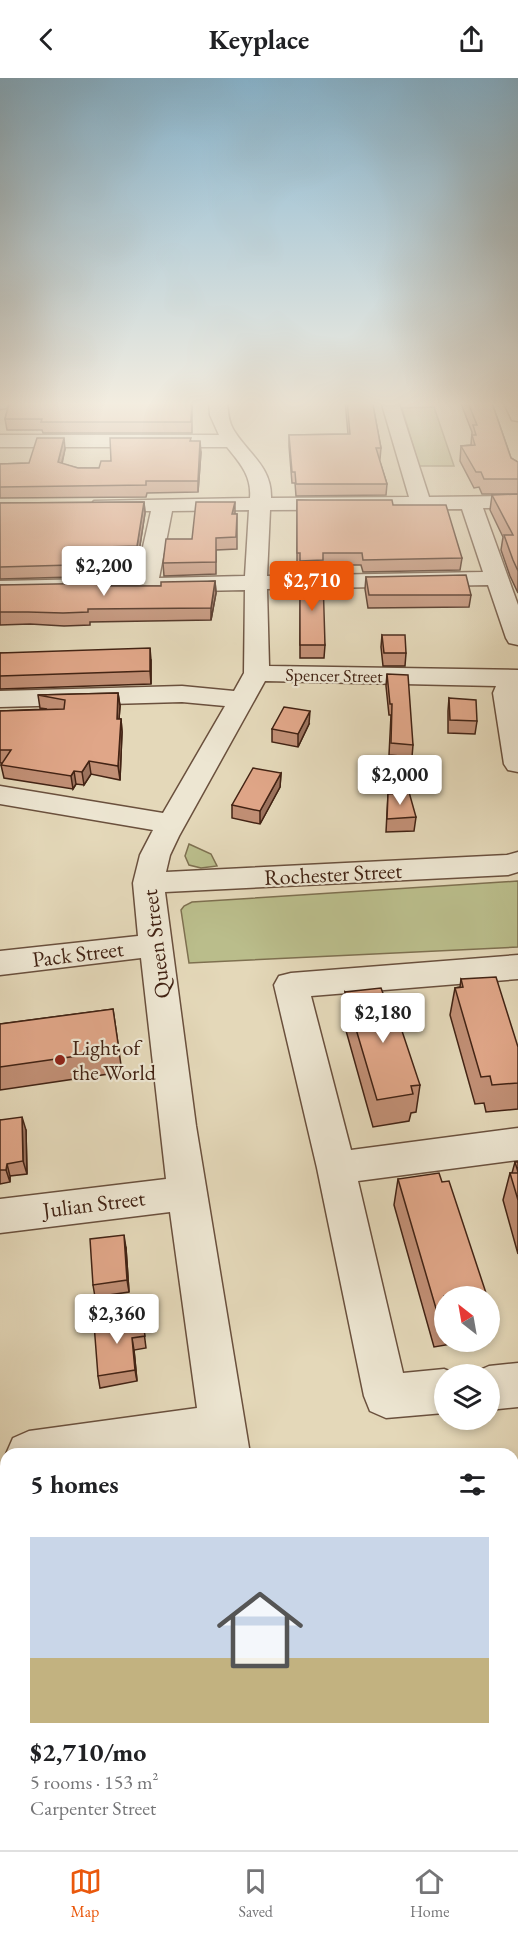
<!DOCTYPE html>
<html lang="en">
<head>
<meta charset="utf-8">
<style>
  body { margin:0; font-family:"EB Garamond",serif; background:#f2f2f2; color:#202124; height:100vh; display:flex; flex-direction:column; font-size:22px; white-space:nowrap }
  * { box-sizing:border-box; margin:0 }
  p { font-size:20px; color:#757577 }
  .icon { flex:none; width:33px; height:33px; fill:none; stroke:currentColor; stroke-width:2; stroke-linecap:round; stroke-linejoin:round }
  .map { position:relative; flex:1; overflow:hidden }
  .panel { position:absolute; left:0px; top:1370px; width:519px; height:404px; display:flex; flex-direction:column; background:#fff; border-radius:18px 18px 0 0; box-shadow:0 3px 9px #0003 }
  .panel>* { flex:none }
  .needle { width:39px; rotate:329deg }
  .buttons { position:absolute; left:434px; top:1208px; display:grid; gap:12px }
  .buttons a { display:grid; place-items:center; width:66px; height:66px; border-radius:50%; background:#fff; box-shadow:0 3px 9px #0003; font-size:30px }
  .price { position:absolute; translate:-50% -51px; padding:0 14px; border-radius:6px; background:#fff; color:#222; font-size:20px; line-height:39px; filter:drop-shadow(0 2px 3px #0008) }
  .price::after { content:''; position:absolute; left:50%; top:36px; width:18px; height:14px; margin-left:-9px; background:inherit; clip-path:polygon(0 0,100% 0,50% 100%) }
  .price.active { background:#ea580c; color:#fff }
  ul { padding:0; list-style:none }
  li { display:grid; align-content:center; gap:12px; height:318px; padding:0 30px }
  li+li { border-top:2px solid #e0e0e0 }
  li span { display:grid; place-items:center; height:186px; border-radius:0px; color:#555 }
  li>.icon { margin-inline-start:auto }
  span .icon { width:108px; height:108px; fill:#fffc; stroke-width:1 }
  li b { font-size:26px }
  h2 { display:flex; justify-content:space-between; align-items:center; height:72px; padding:0 30px; font-size:26px }
  header { display:flex; justify-content:space-between; align-items:center; height:78px; padding:0 30px; background:#fff; font-size:27px; font-weight:700 }
  .menu { display:flex; justify-content:space-around; align-items:center; height:84px; border-top:2px solid #e0e0e0; background:#fff; font-size:16px; color:#757577 }
  .menu a { display:grid; justify-items:center; gap:3px }
  .menu .active { color:#ea580c }
  .map>svg:first-child { display:block }
  .green { fill:#babd8b; stroke:#7e7050; stroke-width:1.5 }
  .lines { fill:none; stroke-linecap:round; stroke-linejoin:round }
  .minor-casing { stroke:#6a503d; stroke-width:3 }
  .minor { fill:#ede6d2; fill-rule:evenodd }
  .wall { fill:#c18f75; stroke:#422314; stroke-width:1.5 }
  .shaded-wall { fill:#9d745f; stroke:#422314; stroke-width:1.5 }
  .building { fill:#e0a688; stroke:#422314; stroke-width:1.5 }
  .poi-dot { fill:#8f2418; stroke:#ede6d2; stroke-width:2 }
  .labels { text-anchor:middle; dominant-baseline:central; stroke-width:4.5; stroke-linejoin:round; paint-order:stroke }
  .far-street-label { font-size:18px; fill:#422314; stroke:#ede6d2 }
  .street-label { font-size:22px; fill:#422314; stroke:#ede6d2 }
  .poi-label { font-size:22px; fill:#422314; stroke:#ede6d2; text-anchor:start }
</style>
</head>
<body>
<header><svg class="icon" aria-label="back" viewBox="0 0 24 24"><path d="M15 5l-7 7 7 7"/></svg>Keyplace<svg class="icon" aria-label="share" viewBox="0 0 24 24"><path d="M12 15V3M7 8l5-5 5 5M5 13v7h14v-7"/></svg></header>
<div class="map">
<svg width="518" height="1772" viewBox="0 0 518 1772">
  <rect width="100%" height="100%" fill="#e4d8b9"/>
  <filter id="stains"><feTurbulence type="fractalNoise" baseFrequency=".00333" numOctaves="4"/><feColorMatrix values="0 0 0 0 .2 0 0 0 0 .09 0 0 0 0 .02 0 0 0 .5 -.17"/></filter>
  <radialGradient id="worn" r=".72"><stop offset=".6" stop-color="#630" stop-opacity="0"/><stop offset="1" stop-color="#630" stop-opacity=".3"/></radialGradient>
  <!-- green -->
  <path class="green" d="M 434,329 L 454,388 L 419,388 L 402,330 Z
    M 189,766 L 211,776 L 217,788 L 201,790 L 189,787 L 185,778 Z
    M 518,803 L 518,869 L 189,885 L 181,832 L 184,828 L 192,824 Z"/>
  <g class="lines">
    <defs>
      <path id="minor" d="M 0,323 L 10,323 L 6,330 L 0,331 Z
        M 209,323 L 227,323 C 228,333 228,342 233,351 C 247,375 272,388 271,420 L 409,419 L 381,323 L 398,323 L 429,419 L 518,418 L 518,430 L 483,430 L 518,527 L 518,567 L 509,565 L 506,560 L 488,507 L 267,511 L 269,588 L 518,592 L 518,694 L 508,692 L 504,686 L 493,615 L 496,608 L 265,603 L 179,758 L 170,777 L 166,794 L 507,777 L 518,774 L 518,794 L 508,797 L 165,814 L 196,1048 L 250,1376 L 6,1376 L 13,1360 L 29,1353 L 197,1330 L 170,1134 L 0,1155 L 0,1121 L 166,1101 L 141,880 L 0,897 L 0,873 L 138,858 L 133,805 L 140,777 L 153,752 L 0,726 L 0,708 L 163,735 L 225,628 L 182,624 L 0,629 L 0,613 L 182,608 L 234,613 L 244,595 L 245,512 L 0,517 L 0,503 L 136,500 L 151,433 L 101,433 L 94,431 L 91,427 L 94,423 L 250,420 C 252,398 240,385 227,369 L 0,369 L 0,357 L 219,357 L 210,337 ZM 462,431 L 483,494 L 267,498 L 270,432 ZM 249,432 L 245,498 L 159,500 L 172,433 Z
        M 503,323 L 518,323 L 518,343 L 512,342 Z
        M 518,877 L 518,901 L 311,918 L 351,1072 L 518,1050 L 518,1082 L 358,1103 L 403,1295 L 444,1291 L 456,1296 L 444,1296 L 444,1335 L 386,1340 L 370,1333 L 364,1318 L 317,1090 L 274,907 L 279,898 L 291,895 Z
        M 518,1285 L 518,1329 L 489,1332 L 489,1296 L 473,1295 L 489,1288 Z
        M 518,1407 L 518,1455 L 513,1456 L 513,1408 Z
        M 250,1767 L 306,1767 L 308,1772 L 250,1772 Z"/>
    </defs>
    <!-- minor casing -->
    <use href="#minor" class="minor-casing"/>
    <!-- minor -->
    <use href="#minor" class="minor"/>
  </g>
  <!-- wall -->
  <path class="wall" d="M 10,322 L 192,322 L 192,355 L 43,355 L 42,352 L 7,352 L 5,341 Z
    M 345,322 L 372,322 L 381,370 L 380,381 L 379,381 L 387,406 L 386,417 L 296,418 L 295,405 L 292,405 L 289,368 L 289,357 L 348,356 Z
    M 420,322 L 491,322 L 511,380 L 518,384 L 518,416 L 482,416 L 479,409 L 474,410 L 460,383 L 461,368 L 471,367 L 472,354 L 460,323 L 421,323 Z
    M 191,363 L 201,374 L 198,414 L 147,415 L 146,419 L 0,420 L 0,386 L 29,385 L 65,371 L 62,386 L 78,390 L 99,390 L 111,383 Z
    M 518,416 L 518,515 L 510,498 L 501,472 L 503,459 L 490,432 L 492,417 Z
    M 297,422 L 393,427 L 462,480 L 460,492 L 363,494 L 361,487 L 323,487 L 322,495 L 300,495 L 300,487 L 297,487 Z
    M 144,424 L 145,435 L 138,480 L 107,481 L 108,498 L 0,501 L 0,425 Z
    M 235,436 L 237,436 L 237,471 L 216,472 L 216,496 L 164,498 L 163,485 L 192,461 Z
    M 366,499 L 471,517 L 469,529 L 368,530 L 365,511 Z
    M 300,500 L 325,567 L 324,580 L 300,580 Z
    M 215,503 L 216,515 L 211,542 L 90,544 L 90,547 L 64,548 L 30,546 L 0,547 L 0,507 L 161,508 Z
    M 382,557 L 406,575 L 405,588 L 383,588 L 381,569 Z
    M 0,575 L 151,582 L 151,606 L 0,611 Z
    M 387,596 L 413,667 L 412,679 L 389,677 L 391,637 L 389,637 L 386,608 Z
    M 118,615 L 120,628 L 119,641 L 121,641 L 122,654 L 120,702 L 91,696 L 84,707 L 76,706 L 73,711 L 4,700 L 1,687 L 3,685 L 0,685 L 0,633 L 47,631 L 40,630 L 38,617 Z
    M 449,620 L 477,643 L 475,656 L 448,655 L 448,633 Z
    M 309,646 L 298,669 L 272,664 L 272,651 Z
    M 281,695 L 280,709 L 260,746 L 232,740 L 232,727 Z
    M 388,716 L 416,739 L 414,753 L 386,754 Z
    M 461,901 L 518,969 L 518,1031 L 486,1034 L 484,1025 L 475,1026 L 450,937 L 455,910 L 460,909 Z
    M 345,914 L 420,1007 L 416,1034 L 411,1035 L 409,1043 L 373,1049 L 343,942 Z
    M 113,931 L 122,994 L 0,1012 L 0,946 Z
    M 0,1042 L 26,1052 L 27,1096 L 10,1098 L 10,1104 L 0,1106 Z
    M 515,1084 L 518,1084 L 518,1176 L 503,1122 L 510,1095 L 512,1095 Z
    M 398,1101 L 442,1104 L 444,1263 L 469,1263 L 434,1269 L 394,1127 Z
    M 126,1170 L 129,1214 L 95,1219 L 93,1207 Z
    M 142,1238 L 146,1270 L 134,1272 L 137,1303 L 100,1310 L 98,1298 Z
    M 518,1549 L 518,1687 L 513,1688 L 513,1550 Z"/>
  <!-- shaded-wall -->
  <path class="shaded-wall" d="M 64,360 L 65,371 L 59,396 L 58,384 Z
    M 200,363 L 201,374 L 198,414 L 198,403 Z
    M 144,424 L 145,435 L 138,480 L 137,468 Z
    M 235,424 L 235,436 L 232,448 L 232,436 Z
    M 215,503 L 216,515 L 211,542 L 211,530 Z
    M 150,570 L 151,582 L 151,606 L 150,593 Z
    M 118,615 L 120,628 L 118,654 L 117,641 Z
    M 310,633 L 309,646 L 298,669 L 298,656 Z
    M 121,641 L 122,654 L 120,702 L 118,688 Z
    M 89,683 L 91,696 L 84,707 L 82,694 Z
    M 74,693 L 76,706 L 73,711 L 71,698 Z
    M 281,695 L 280,709 L 260,746 L 260,733 Z
    M 22,1039 L 26,1052 L 27,1096 L 23,1083 Z
    M 7,1086 L 10,1098 L 10,1104 L 6,1092 Z
    M 124,1157 L 126,1170 L 129,1214 L 127,1202 Z
    M 132,1260 L 134,1272 L 137,1303 L 135,1292 Z"/>
  <!-- building -->
  <path class="building" d="M 10,322 L 192,322 L 191,344 L 41,344 L 42,341 L 5,341 Z
    M 347,322 L 372,322 L 381,370 L 376,370 L 387,406 L 296,406 L 295,394 L 292,394 L 289,357 L 350,356 Z
    M 467,322 L 491,322 L 511,380 L 518,384 L 518,401 L 484,401 L 481,394 L 476,394 L 461,368 L 475,367 L 472,357 L 476,357 L 473,347 L 477,347 Z
    M 37,360 L 64,360 L 58,384 L 78,390 L 99,390 L 101,383 L 111,383 L 110,360 L 191,360 L 190,363 L 200,363 L 198,403 L 146,403 L 146,407 L 0,409 L 0,386 L 29,385 Z
    M 518,416 L 518,493 L 513,482 L 504,457 L 513,457 L 492,417 Z
    M 297,422 L 392,422 L 393,427 L 446,427 L 462,480 L 363,482 L 362,475 L 323,475 L 323,482 L 300,483 L 300,475 L 297,475 Z
    M 144,424 L 137,468 L 105,469 L 107,486 L 0,489 L 0,425 Z
    M 196,424 L 235,424 L 232,436 L 237,436 L 236,459 L 216,460 L 216,484 L 163,485 L 166,461 L 192,461 Z
    M 466,497 L 471,517 L 369,517 L 366,499 Z
    M 300,500 L 323,500 L 325,567 L 300,567 Z
    M 215,503 L 211,530 L 88,531 L 88,534 L 63,535 L 28,534 L 0,534 L 0,507 L 109,505 L 109,508 L 161,508 L 161,504 Z
    M 382,557 L 405,557 L 406,575 L 384,575 Z
    M 150,570 L 150,593 L 0,598 L 0,575 Z
    M 387,596 L 408,597 L 413,667 L 391,665 L 392,626 L 390,626 Z
    M 118,615 L 117,641 L 121,641 L 118,688 L 89,683 L 82,694 L 74,693 L 71,698 L 1,687 L 11,672 L 0,672 L 0,633 L 64,631 L 65,622 L 38,617 Z
    M 449,620 L 476,622 L 477,643 L 450,642 Z
    M 284,629 L 310,633 L 298,656 L 272,651 Z
    M 253,690 L 281,695 L 260,733 L 232,727 Z
    M 409,714 L 416,739 L 387,741 L 388,716 Z
    M 496,899 L 518,969 L 518,1005 L 492,1007 L 490,998 L 481,999 L 455,910 L 463,909 L 461,901 Z
    M 381,910 L 384,918 L 390,917 L 420,1007 L 411,1008 L 413,1016 L 377,1022 L 345,914 Z
    M 113,931 L 119,972 L 0,989 L 0,946 Z
    M 22,1039 L 23,1083 L 7,1086 L 6,1092 L 0,1092 L 0,1042 Z
    M 515,1084 L 518,1084 L 518,1094 Z
    M 439,1095 L 442,1104 L 449,1103 L 487,1218 L 444,1218 L 444,1243 L 440,1244 L 398,1101 Z
    M 510,1095 L 518,1095 L 518,1122 Z
    M 124,1157 L 127,1202 L 93,1207 L 90,1161 Z
    M 142,1238 L 145,1258 L 132,1260 L 135,1292 L 98,1298 L 94,1246 Z
    M 518,1549 L 518,1681 L 513,1682 L 513,1550 Z"/>
  <!-- sky -->
  <linearGradient id="sky" x2="0" y2="1"><stop stop-color="#87b6d1"/><stop offset="0.57" stop-color="#f3ede0"/><stop offset="1" stop-color="#f3ede0" stop-opacity="0"/></linearGradient>
  <rect width="518" height="571" fill="url(#sky)"/>
  <!-- markers -->
  <circle class="poi-dot" cx="60" cy="982" r="6"/>
  <g class="labels">
    <!-- far-street labels -->
    <g class="far-street-label">
      <text transform="translate(334 597) rotate(1)">Spencer Street</text>
    </g>
    <!-- street labels -->
    <g class="street-label">
      <text transform="translate(333 796) rotate(-3)">Rochester Street</text>
      <text transform="translate(156 866) rotate(-97)">Queen Street</text>
      <text transform="translate(78 876) rotate(-7)">Pack Street</text>
      <text transform="translate(94 1126) rotate(-7)">Julian Street</text>
    </g>
    <!-- poi labels -->
    <g class="poi-label">
      <text x="72" y="969">Light of<tspan x="72" dy="25">the World</tspan></text>
    </g>
  </g>
  <rect width="100%" height="100%" filter="url(#stains)"/>
  <rect width="100%" height="100%" fill="url(#worn)"/>
</svg>
<div class="buttons">
<a><svg class="needle" viewBox="-14 -14 28 28"><path d="M0-13l5 13h-10z" fill="#e53935"/><path d="M0 13l5-13h-10z" fill="#757577"/></svg></a>
<a><svg class="icon" aria-label="layers" viewBox="0 0 24 24"><path d="M12 4l9 5-9 5-9-5zM3 14l9 5 9-5"/></svg></a>
</div>
<b class="price" style="left:104px;top:519px">$2,200</b>
<b class="price active" style="left:312px;top:534px">$2,710</b>
<b class="price" style="left:400px;top:728px">$2,000</b>
<b class="price" style="left:383px;top:966px">$2,180</b>
<b class="price" style="left:117px;top:1267px">$2,360</b>
<section class="panel">
<h2>5 homes<svg class="icon" aria-label="filters" viewBox="0 0 24 24"><path d="M4 7h16M4 17h16"/><circle cx="9" cy="7" r="2"/><circle cx="15" cy="17" r="2"/></svg></h2>
<ul>
<li><span style="background:linear-gradient(#c9d6e8 65%,#c2b280 0)"><svg class="icon" aria-label="home" viewBox="0 0 24 24"><path d="M3 11l9-7 9 7M6 9v11h12V9"/></svg></span><div><b>$2,710/mo</b><p>5 rooms · 153 m²</p><p>Carpenter Street</p></div></li>
</ul>
</section>
</div>
<nav class="menu">
<a class="active"><svg class="icon" aria-label="map" viewBox="0 0 24 24"><path d="M3 6l6-2 6 2 6-2v14l-6 2-6-2-6 2zM9 4v14M15 6v14"/></svg>Map</a>
<a><svg class="icon" aria-label="saved" viewBox="0 0 24 24"><path d="M7 4h10v16l-5-4-5 4z"/></svg>Saved</a>
<a><svg class="icon" aria-label="home" viewBox="0 0 24 24"><path d="M3 11l9-7 9 7M6 9v11h12V9"/></svg>Home</a>
</nav>
</body>
</html>
